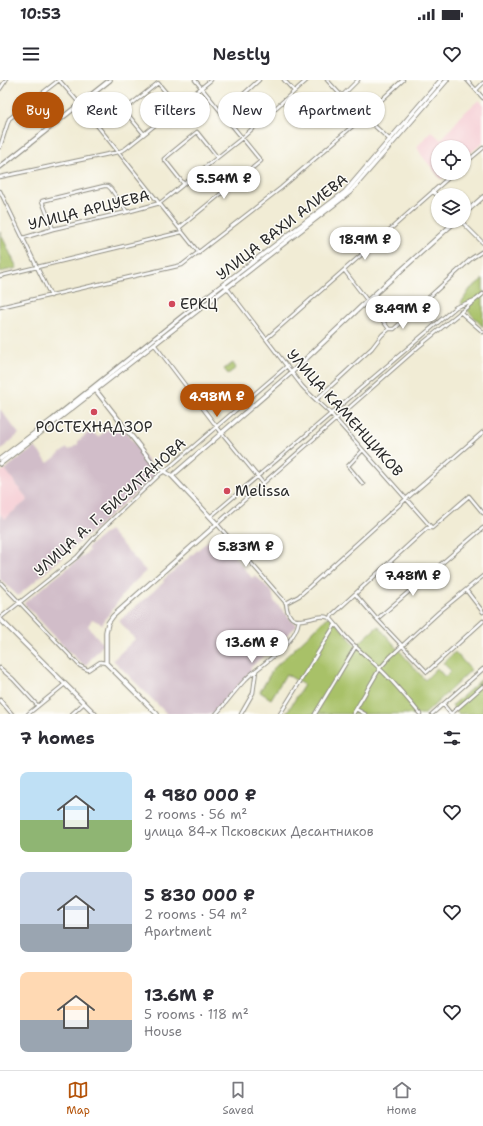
<!DOCTYPE html>
<html lang="en">
<head>
<meta charset="utf-8">
<style>
  body { margin:0; font-family:"Shantell Sans",sans-serif; background:#f7f7f7; color:#2b2b33; height:100vh; display:flex; flex-direction:column; font-size:15px; white-space:nowrap }
  * { box-sizing:border-box; margin:0 }
  p { font-size:13px; color:#7c7c81 }
  .icon { flex:none; width:22px; height:22px; fill:none; stroke:currentColor; stroke-width:2; stroke-linecap:round; stroke-linejoin:round }
  .map { position:relative; height:634px; overflow:hidden }
  .drawer { display:flex; flex-direction:column; background:#fff; flex:1 }
  .drawer>* { flex:none }
  .hud { position:absolute; left:12px; top:12px; width:459px; height:36px; display:flex; gap:8px }
  .controls { position:absolute; left:431px; top:60px; display:grid; gap:8px }
  .controls a { display:grid; place-items:center; width:40px; height:40px; border-radius:50%; background:#fff; box-shadow:0 1px 3px #0004; font-size:20px }
  .price { position:absolute; translate:-50% -34px; padding:0 9px; border-radius:14px; background:#fff; color:#222; font-size:13px; line-height:26px; filter:drop-shadow(0 1px 2px #0008) }
  .price::after { content:''; position:absolute; left:50%; top:24px; width:12px; height:9px; margin-left:-6px; background:inherit; clip-path:polygon(0 0,100% 0,50% 100%) }
  .price.current { background:#b45309; color:#fff }
  ul { padding:0; list-style:none }
  li { display:flex; align-items:center; gap:12px; height:100px; padding:0 20px }
  li span { display:grid; place-items:center; flex:none; width:112px; height:80px; border-radius:8px; color:#555 }
  li>.icon { margin-inline-start:auto }
  span .icon { width:48px; height:48px; fill:#fffc; stroke-width:1 }
  li b { font-size:17px }
  h2 { display:flex; justify-content:space-between; align-items:center; height:48px; padding:0 20px; font-size:17px }
  .tag { padding:0 14px; border-radius:18px; background:#fff; box-shadow:0 1px 3px #0004; font-size:14px; line-height:36px }
  .tag.current { background:#b45309; color:#fff }
  .status { display:flex; justify-content:space-between; align-items:center; height:28px; padding:0 20px; background:#fff; direction:ltr }
  .status svg { height:11px; fill:currentColor }
  header { display:flex; justify-content:space-between; align-items:center; height:52px; padding:0 20px; background:#fff; font-size:18px; font-weight:600 }
  .tabs { display:flex; justify-content:space-around; align-items:center; height:56px; border-top:1px solid #e1e1e2; background:#fff; font-size:11px; color:#7c7c81 }
  .tabs a { display:grid; justify-items:center; gap:2px }
  .tabs .current { color:#b45309 }
  .map>svg:first-child { display:block }
  .built { fill:#f6cfd6 }
  .industrial { fill:#d1bdc9 }
  .green { fill:#a8c167; stroke:#6a7649 }
  .lines { fill:none; stroke-linecap:round; stroke-linejoin:round }
  .minor-casing { stroke:#8e8c80; stroke-width:4.5 }
  .tertiary-casing { stroke:#8e8c80; stroke-width:5.5 }
  .secondary-casing { stroke:#8e8c80; stroke-width:5.5 }
  .minor { stroke:#fff; stroke-width:2.5 }
  .tertiary { stroke:#fff; stroke-width:3.5 }
  .secondary { stroke:#fff; stroke-width:3.5 }
  .poi-dot { fill:#d1495b; stroke:#fdfcf7; stroke-width:1.5 }
  .labels { text-anchor:middle; dominant-baseline:central; stroke-width:3; stroke-linejoin:round; paint-order:stroke }
  .street-label { font-size:15px; fill:#2b2b2b; stroke:#fdfcf7 }
  .poi-label { font-size:15px; fill:#2b2b2b; stroke:#fdfcf7; text-anchor:start }
</style>
</head>
<body>
<div class="status"><b>10:53</b><svg viewBox="0 0 49 12"><path d="M0 12V9h3v3zM5 12V6h3v6zM10 12V3h3v9zM15 12V0h3v12zM26 1h20v11H26zM47 4h2v5h-2z"/></svg></div>
<header><svg class="icon" aria-label="menu" viewBox="0 0 24 24"><path d="M4 6h16M4 12h16M4 18h16"/></svg>Nestly<svg class="icon" aria-label="heart" viewBox="0 0 24 24"><path d="M12 20l-8-8c-3-5 5-10 8-4 3-6 11-1 8 4z"/></svg></header>
<div class="map">
<svg width="483" height="634" viewBox="0 0 483 634">
  <rect width="100%" height="100%" fill="#fdfcf7"/>
  <filter id="ink" filterUnits="userSpaceOnUse"><feTurbulence type="fractalNoise" baseFrequency=".025" numOctaves="2"/><feDisplacementMap in="SourceGraphic" scale="8" xChannelSelector="R" yChannelSelector="G"/><feConvolveMatrix kernelMatrix="1 2 1 2 8 2 1 2 1" color-interpolation-filters="sRGB"/></filter>
  <filter id="wash" filterUnits="userSpaceOnUse"><feTurbulence type="fractalNoise" baseFrequency=".012" numOctaves="4" result="noise"/><feDisplacementMap in="SourceGraphic" scale="16" xChannelSelector="R" yChannelSelector="G"/><feGaussianBlur stdDeviation="0.9" result="paint"/><feColorMatrix in="noise" values="0 0 0 0 0 0 0 0 0 0 0 0 0 0 0 0 0 1.4 0 .05"/><feComposite in="paint" operator="in"/></filter>
  <g filter="url(#wash)">
    <rect width="100%" height="100%" fill="#f1ecd5"/>
    <!-- built -->
    <path class="built" d="M 479,20 L 483,24 L 483,62 L 464,79 L 464,67 L 438,67 L 438,93 L 448,93 L 441,99 L 422,76 L 417,67 L 431,51 L 441,60 L 464,33 Z
      M 5,389 L 28,420 L 4,439 L 0,434 L 0,393 Z"/>
    <!-- industrial -->
    <path class="industrial" d="M 0,329 L 19,354 L 0,370 Z
      M 118,341 L 156,392 L 156,395 L 119,428 L 18,516 L 0,499 L 0,434 L 4,439 L 28,420 L 5,389 L 35,367 L 48,383 L 67,368 L 69,370 L 78,364 L 78,361 L 91,351 L 98,357 Z
      M 109,450 L 146,491 L 127,509 L 102,544 L 92,539 L 88,546 L 102,563 L 102,566 L 85,586 L 66,569 L 24,523 L 89,471 L 87,468 Z
      M 216,454 L 252,498 L 255,495 L 272,512 L 274,521 L 297,546 L 250,588 L 252,590 L 214,634 L 167,634 L 113,580 L 135,559 L 119,541 L 164,502 L 163,500 Z"/>
    <!-- green -->
    <path class="green" d="M 0,152 L 17,188 L 0,192 Z
      M 483,199 L 483,247 L 461,223 L 470,209 Z
      M 233,283 L 236,288 L 228,294 L 224,289 Z
      M 330,535 L 356,566 L 378,546 L 425,600 L 437,588 L 445,597 L 451,591 L 443,583 L 455,572 L 471,590 L 425,634 L 360,634 L 358,633 L 358,634 L 286,634 L 304,605 L 286,594 L 271,619 L 260,612 L 273,589 Z
      M 483,598 L 483,634 L 459,634 L 452,626 Z"/>
  </g>
  <g filter="url(#ink)">
    <g class="lines">
      <defs>
        <path id="minor" d="M 59,0 L 80,24 L 199,173
          M 284,0 L 294,11
          M 327,0 L 359,35 L 367,39 L 390,60
          M 467,0 L 483,18
          M 0,9 L 6,0
          M 476,10 L 483,3
          M 342,16 L 358,0
          M 222,34 L 259,0
          M 144,54 L 124,30 L 158,3 L 178,27
          M 0,67 L 9,39 L 59,0
          M 464,84 L 483,68
          M 0,97 L 118,72 L 125,69 L 144,54 L 211,0
          M 183,103 L 164,79 L 197,52 L 217,77
          M 0,111 L 51,216
          M 433,111 L 438,117
          M 461,141 L 483,163
          M 179,148 L 261,81 L 195,0
          M 53,149 L 42,121 L 104,106 L 108,106 L 111,109 L 127,132
          M 23,158 L 53,149 L 127,132 L 160,123 L 242,58 L 307,0
          M 344,190 L 389,249
          M 0,196 L 182,152
          M 224,204 L 302,306 C 311,316 321,324 331,334 L 432,448
          M 0,227 L 182,185 L 281,108 L 363,37 L 403,0
          M 460,232 L 483,252
          M 266,259 L 454,93
          M 154,264 L 217,347 L 263,403
          M 317,319 L 372,268 L 382,255 L 389,249 L 394,249 L 472,178 L 483,171
          M 363,404 L 348,386 L 363,370
          M 210,437 L 456,227 L 475,220
          M 0,502 L 80,586 L 88,590 L 100,582 L 106,583
          M 466,510 L 483,532
          M 355,514 L 375,537 L 427,592 L 483,541
          M 286,523 L 299,516 L 406,419 L 483,352
          M 0,538 L 77,477 L 101,450 L 160,394 L 165,391 L 287,286
          M 331,538 L 332,535 L 427,448 L 432,448 L 469,416 L 483,433
          M 377,539 L 483,448
          M 0,588 L 13,599 L 38,626
          M 0,620 L 12,634
          M 443,624 L 451,634
          M 356,629 L 365,634
          M 28,634 L 65,604
          M 72,634 L 84,623
          M 216,634 C 226,623 235,610 246,599 C 263,582 295,566 299,540
          M 241,634 L 253,613 L 256,591
          M 280,634 L 335,545
          M 315,634 L 356,566
          M 353,634 L 380,588 L 390,577 L 439,532 L 483,496
          M 420,634 C 407,618 394,602 379,588 C 369,578 357,569 348,559 C 342,553 337,545 332,540 C 319,527 289,558 286,523 L 217,444 L 418,267 L 483,214
          M 432,634 L 483,589
          M 451,634 L 483,606"/>
        <path id="tertiary" d="M 0,87 L 110,0
          M 464,134 L 483,117
          M 94,308 L 154,385 L 172,396 L 217,444 L 113,536 L 108,543 L 106,552 L 106,583 L 157,634
          M 172,396 L 292,292 L 367,221 L 456,141"/>
        <path id="secondary" d="M 0,379 L 52,340 L 204,219 L 345,112 L 441,0
          M 0,384 L 350,112 L 447,0
          M 0,539 L 95,634"/>
      </defs>
      <!-- minor casing -->
      <use href="#minor" class="minor-casing"/>
      <!-- tertiary casing -->
      <use href="#tertiary" class="tertiary-casing"/>
      <!-- secondary casing -->
      <use href="#secondary" class="secondary-casing"/>
      <!-- minor -->
      <use href="#minor" class="minor"/>
      <!-- tertiary -->
      <use href="#tertiary" class="tertiary"/>
      <!-- secondary -->
      <use href="#secondary" class="secondary"/>
    </g>
  </g>
  <!-- markers -->
  <g class="poi-dot">
    <circle cx="172" cy="224" r="4"/>
    <circle cx="94" cy="332" r="4"/>
    <circle cx="227" cy="411" r="4"/>
  </g>
  <g class="labels">
    <!-- street labels -->
    <g class="street-label">
      <text transform="translate(89 130) rotate(-14)">УЛИЦА АРЦУЕВА</text>
      <text transform="translate(282 147) rotate(-38)">УЛИЦА ВАХИ АЛИЕВА</text>
      <text transform="translate(345 333) rotate(48)">УЛИЦА КАМЕНЩИКОВ</text>
      <text transform="translate(110 427) rotate(-42)">УЛИЦА А. Г. БИСУЛТАНОВА</text>
    </g>
    <!-- poi labels -->
    <g class="poi-label">
      <text x="180" y="224">ЕРКЦ</text>
      <text x="94" y="347" text-anchor="middle">РОСТЕХНАДЗОР</text>
      <text x="235" y="411">Melissa</text>
    </g>
  </g>
</svg>
<div class="controls">
<a><svg class="icon" aria-label="locate" viewBox="0 0 24 24"><circle cx="12" cy="12" r="6"/><path d="M12 2v4M12 18v4M2 12h4M18 12h4"/></svg></a>
<a><svg class="icon" aria-label="layers" viewBox="0 0 24 24"><path d="M12 4l9 5-9 5-9-5zM3 14l9 5 9-5"/></svg></a>
</div>
<b class="price" style="left:224px;top:120px">5.54M ₽</b>
<b class="price" style="left:365px;top:181px">18.9M ₽</b>
<b class="price" style="left:403px;top:250px">8.49M ₽</b>
<b class="price current" style="left:217px;top:338px">4.98M ₽</b>
<b class="price" style="left:246px;top:488px">5.83M ₽</b>
<b class="price" style="left:413px;top:517px">7.48M ₽</b>
<b class="price" style="left:252px;top:584px">13.6M ₽</b>
<div class="hud">
<a class="tag current">Buy</a>
<a class="tag">Rent</a>
<a class="tag">Filters</a>
<a class="tag">New</a>
<a class="tag">Apartment</a>
</div>
</div>
<section class="drawer">
<h2>7 homes<svg class="icon" aria-label="filters" viewBox="0 0 24 24"><path d="M4 7h16M4 17h16"/><circle cx="9" cy="7" r="2"/><circle cx="15" cy="17" r="2"/></svg></h2>
<ul>
<li><span style="background:linear-gradient(#bfe0f5 60%,#8fb573 0)"><svg class="icon" aria-label="home" viewBox="0 0 24 24"><path d="M3 11l9-7 9 7M6 9v11h12V9"/></svg></span><div><b>4 980 000 ₽</b><p>2 rooms · 56 m²</p><p>улица 84-х Псковских Десантников</p></div><svg class="icon" aria-label="heart" viewBox="0 0 24 24"><path d="M12 20l-8-8c-3-5 5-10 8-4 3-6 11-1 8 4z"/></svg></li>
<li><span style="background:linear-gradient(#c9d6e8 65%,#9aa5b1 0)"><svg class="icon" aria-label="home" viewBox="0 0 24 24"><path d="M3 11l9-7 9 7M6 9v11h12V9"/></svg></span><div><b>5 830 000 ₽</b><p>2 rooms · 54 m²</p><p>Apartment</p></div><svg class="icon" aria-label="heart" viewBox="0 0 24 24"><path d="M12 20l-8-8c-3-5 5-10 8-4 3-6 11-1 8 4z"/></svg></li>
<li><span style="background:linear-gradient(#ffd9b3 60%,#9aa5b1 0)"><svg class="icon" aria-label="home" viewBox="0 0 24 24"><path d="M3 11l9-7 9 7M6 9v11h12V9"/></svg></span><div><b>13.6M ₽</b><p>5 rooms · 118 m²</p><p>House</p></div><svg class="icon" aria-label="heart" viewBox="0 0 24 24"><path d="M12 20l-8-8c-3-5 5-10 8-4 3-6 11-1 8 4z"/></svg></li>
</ul>
</section>
<nav class="tabs">
<a class="current"><svg class="icon" aria-label="map" viewBox="0 0 24 24"><path d="M3 6l6-2 6 2 6-2v14l-6 2-6-2-6 2zM9 4v14M15 6v14"/></svg>Map</a>
<a><svg class="icon" aria-label="saved" viewBox="0 0 24 24"><path d="M7 4h10v16l-5-4-5 4z"/></svg>Saved</a>
<a><svg class="icon" aria-label="home" viewBox="0 0 24 24"><path d="M3 11l9-7 9 7M6 9v11h12V9"/></svg>Home</a>
</nav>
</body>
</html>
